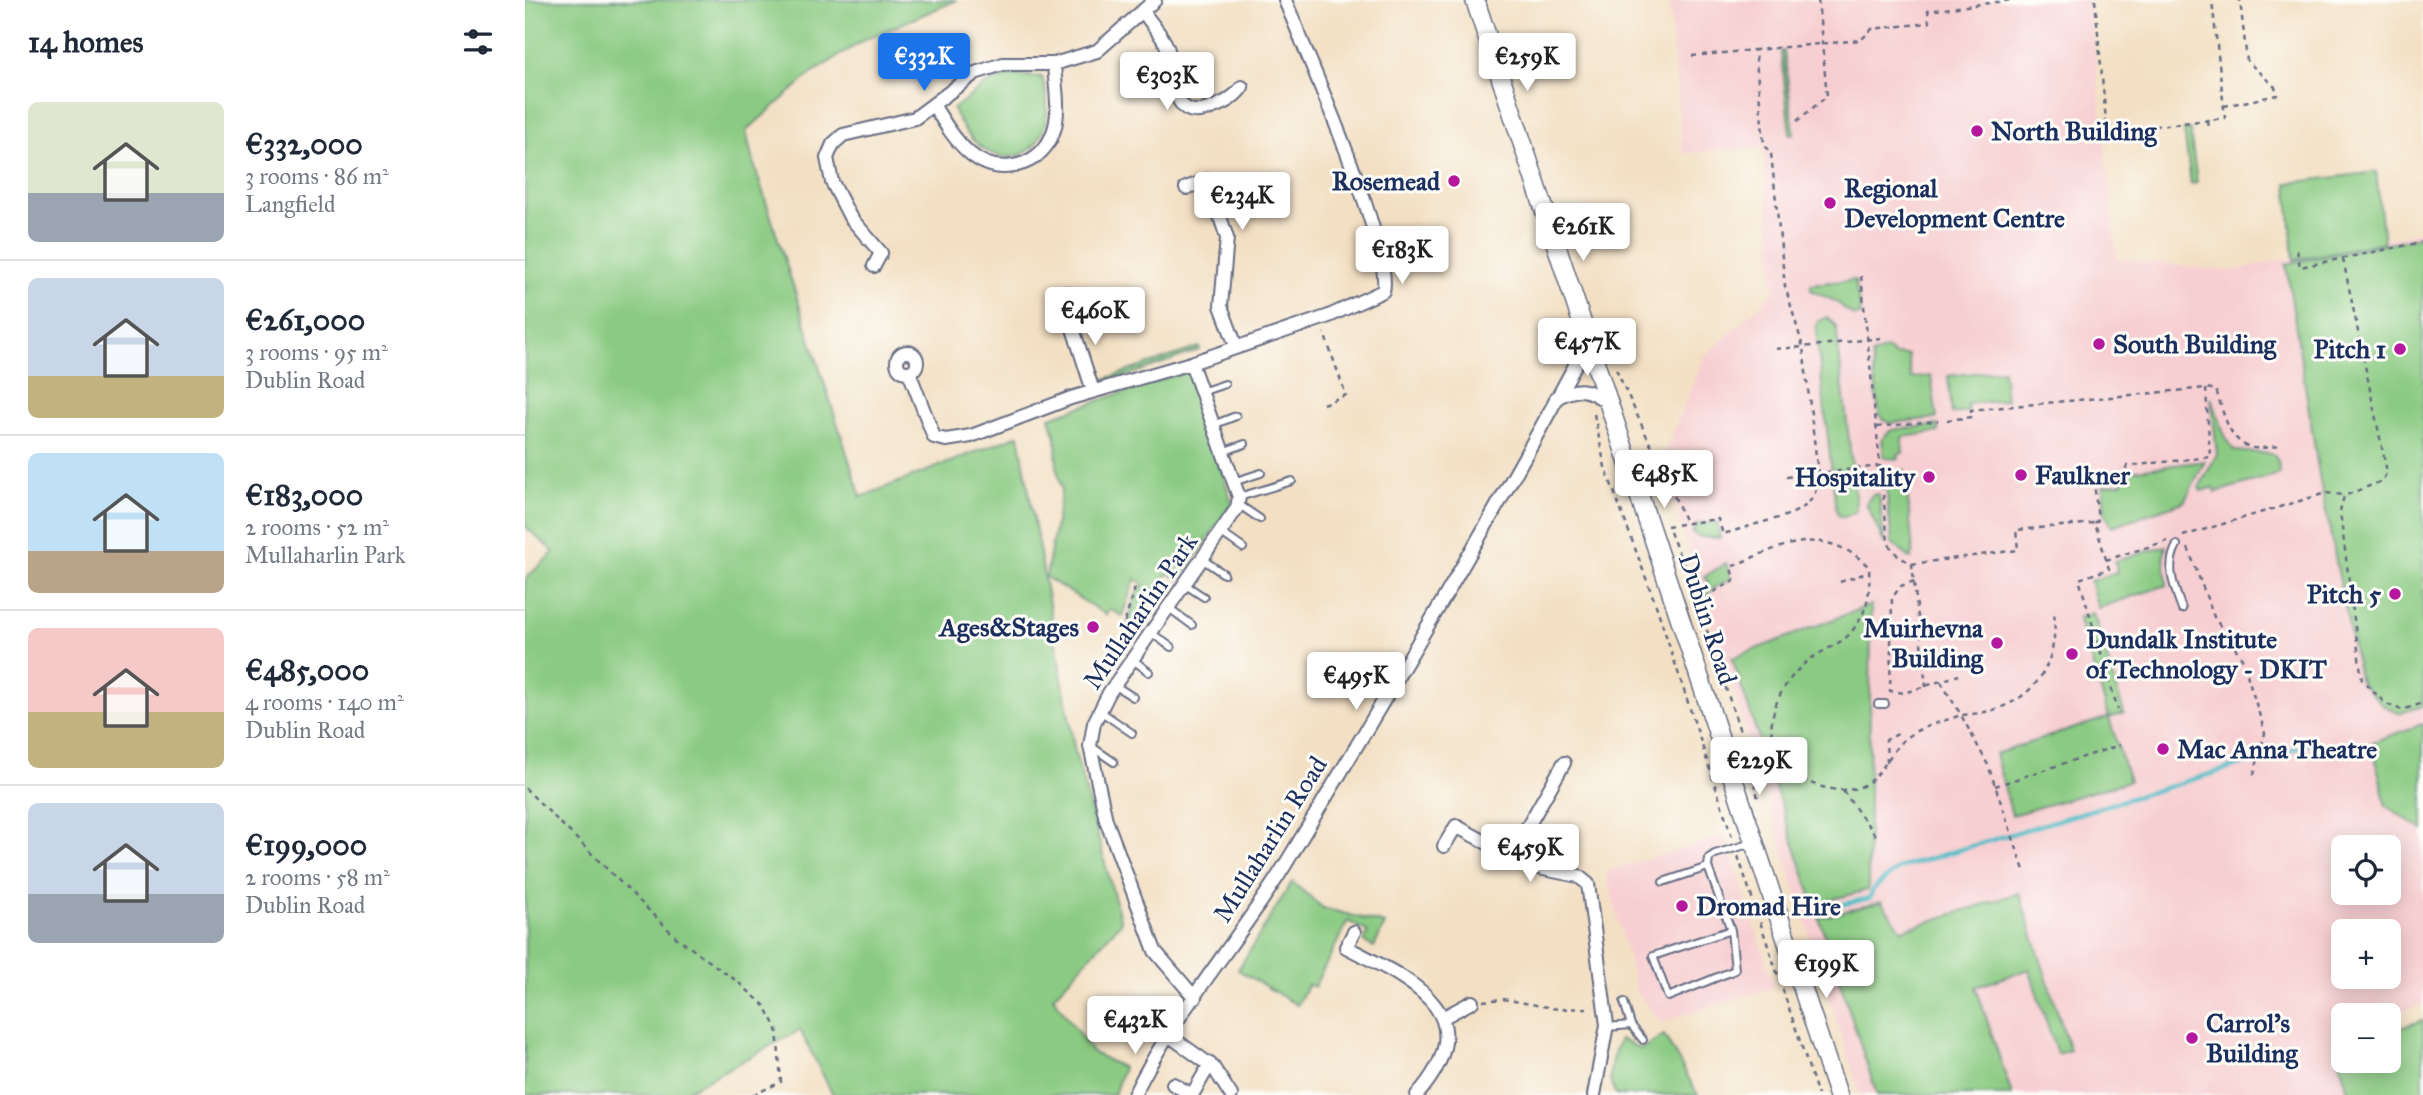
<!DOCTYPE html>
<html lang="en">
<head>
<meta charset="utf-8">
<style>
  body { margin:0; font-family:"IM FELL Great Primer",serif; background:#f2f2f3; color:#1f2937; height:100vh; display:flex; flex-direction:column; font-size:26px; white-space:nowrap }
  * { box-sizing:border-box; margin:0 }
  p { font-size:23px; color:#747a83 }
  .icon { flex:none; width:38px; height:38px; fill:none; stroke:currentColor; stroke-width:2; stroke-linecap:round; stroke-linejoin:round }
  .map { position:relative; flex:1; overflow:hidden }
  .panel { display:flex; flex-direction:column; background:#fff; width:525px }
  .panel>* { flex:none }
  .buttons { position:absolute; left:1806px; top:835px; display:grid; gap:14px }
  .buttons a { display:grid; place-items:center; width:70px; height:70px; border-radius:10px; background:#fff; box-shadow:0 4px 18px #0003; font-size:35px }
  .price { position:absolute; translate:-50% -60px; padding:0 16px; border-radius:7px; background:#fff; color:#222; font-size:23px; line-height:46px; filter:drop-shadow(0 2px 4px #0008) }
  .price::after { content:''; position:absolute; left:50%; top:42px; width:21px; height:16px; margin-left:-10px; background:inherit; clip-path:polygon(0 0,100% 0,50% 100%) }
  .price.active { background:#1a73e8; color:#fff }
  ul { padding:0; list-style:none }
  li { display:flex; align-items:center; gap:21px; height:175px; padding:0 28px }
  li+li { border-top:2px solid #e0e1e3 }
  li span { display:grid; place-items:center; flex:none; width:196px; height:140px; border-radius:10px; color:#555 }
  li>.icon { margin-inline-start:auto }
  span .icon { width:84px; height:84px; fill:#fffc; stroke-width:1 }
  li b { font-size:30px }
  h2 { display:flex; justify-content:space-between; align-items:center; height:84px; padding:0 28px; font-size:30px }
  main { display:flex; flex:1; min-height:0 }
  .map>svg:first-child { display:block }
  .built { fill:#f7cfd2; fill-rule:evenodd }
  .green { fill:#8aca82; stroke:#527c70; stroke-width:2 }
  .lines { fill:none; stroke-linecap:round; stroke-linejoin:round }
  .stream { stroke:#4fbdc7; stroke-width:4.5 }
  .service-casing { stroke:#676d82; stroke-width:10 }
  .minor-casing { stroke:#676d82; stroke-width:16 }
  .secondary-casing { stroke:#676d82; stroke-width:21 }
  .path { stroke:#676d82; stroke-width:2.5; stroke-dasharray:5 5; stroke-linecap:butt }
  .service { stroke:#fff; stroke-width:6 }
  .minor { stroke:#fff; stroke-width:12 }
  .secondary { stroke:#fff; stroke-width:18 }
  .poi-dot { fill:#b5179e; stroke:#fdfcf7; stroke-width:2.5 }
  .labels { text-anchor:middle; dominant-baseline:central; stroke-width:6; stroke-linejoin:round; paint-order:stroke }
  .poi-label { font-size:26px; font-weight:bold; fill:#1b2f5e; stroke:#fdfcf7; text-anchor:start }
  .street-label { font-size:26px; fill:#1b2f5e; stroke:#fdfcf7 }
</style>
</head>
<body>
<main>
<section class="panel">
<h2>14 homes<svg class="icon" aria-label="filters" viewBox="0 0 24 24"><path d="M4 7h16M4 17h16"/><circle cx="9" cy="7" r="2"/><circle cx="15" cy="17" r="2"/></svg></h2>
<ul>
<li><span style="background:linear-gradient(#dfe7d0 65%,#9aa5b1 0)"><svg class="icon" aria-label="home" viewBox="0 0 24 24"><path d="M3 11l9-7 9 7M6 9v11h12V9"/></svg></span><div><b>€332,000</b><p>3 rooms · 86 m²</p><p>Langfield</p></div></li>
<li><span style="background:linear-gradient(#c9d6e8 70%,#c2b280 0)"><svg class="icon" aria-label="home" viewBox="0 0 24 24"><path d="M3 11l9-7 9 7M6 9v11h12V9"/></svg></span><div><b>€261,000</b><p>3 rooms · 95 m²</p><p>Dublin Road</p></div></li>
<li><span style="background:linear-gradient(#bfe0f5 70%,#b9a48a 0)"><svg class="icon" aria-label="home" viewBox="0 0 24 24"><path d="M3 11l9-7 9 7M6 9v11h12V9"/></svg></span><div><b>€183,000</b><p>2 rooms · 52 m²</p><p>Mullaharlin Park</p></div></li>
<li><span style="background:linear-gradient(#f6c9c9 60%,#c2b280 0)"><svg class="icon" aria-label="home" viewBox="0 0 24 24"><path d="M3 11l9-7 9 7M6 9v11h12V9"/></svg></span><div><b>€485,000</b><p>4 rooms · 140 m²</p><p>Dublin Road</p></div></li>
<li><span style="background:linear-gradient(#c9d6e8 65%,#9aa5b1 0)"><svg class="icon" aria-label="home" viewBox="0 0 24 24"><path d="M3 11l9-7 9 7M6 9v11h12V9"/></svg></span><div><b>€199,000</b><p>2 rooms · 58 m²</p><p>Dublin Road</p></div></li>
</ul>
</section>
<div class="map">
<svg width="1898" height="1095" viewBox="0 0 1898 1095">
  <rect width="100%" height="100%" fill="#fdfcf7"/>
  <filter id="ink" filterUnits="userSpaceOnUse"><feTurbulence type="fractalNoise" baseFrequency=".0143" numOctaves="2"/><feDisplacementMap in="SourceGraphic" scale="14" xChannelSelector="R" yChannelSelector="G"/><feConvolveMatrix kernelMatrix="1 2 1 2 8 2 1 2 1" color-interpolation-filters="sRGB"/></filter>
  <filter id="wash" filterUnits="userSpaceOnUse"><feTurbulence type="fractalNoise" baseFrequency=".00686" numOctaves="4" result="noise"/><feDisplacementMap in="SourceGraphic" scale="28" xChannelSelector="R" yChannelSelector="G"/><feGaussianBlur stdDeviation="1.57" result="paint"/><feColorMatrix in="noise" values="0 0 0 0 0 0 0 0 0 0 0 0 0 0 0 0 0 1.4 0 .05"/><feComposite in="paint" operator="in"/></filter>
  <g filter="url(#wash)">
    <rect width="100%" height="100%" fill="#f3e0c4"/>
    <!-- built -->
    <path class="built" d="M 1144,0 L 1564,0 L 1592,259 L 1705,271 L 1898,231 L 1898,1004 L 1864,1015 L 1818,1015 L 1818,1030 L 1808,1034 L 1824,1095 L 1335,1095 L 1136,461 L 1179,357 L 1249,292 L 1238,148 L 1157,153 ZM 1818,847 L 1864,847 L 1864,892 L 1818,892 ZM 1818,931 L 1864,931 L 1864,976 L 1818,976 Z
      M 1201,835 L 1249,987 L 1136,1022 L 1112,993 L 1081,872 Z"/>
    <!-- green -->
    <path class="green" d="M 0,0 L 432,0 L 341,39 L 287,73 L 221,131 L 227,158 L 336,497 L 494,435 L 550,752 L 596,922 L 528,997 L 567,1052 L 598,1068 L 589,1095 L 308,1095 L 275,1030 L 154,1095 L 0,1095 L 0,579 L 29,552 L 0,526 Z
      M 1256,51 L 1259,51 L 1269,134 L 1265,134 Z
      M 487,75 L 517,77 C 542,158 465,192 428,109 L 464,82 Z
      M 1659,130 L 1665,130 L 1672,183 L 1666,184 Z
      M 1851,172 L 1859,242 L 1769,260 L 1762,183 Z
      M 1898,236 L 1898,706 L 1875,713 L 1859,706 L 1835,682 L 1795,481 L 1761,264 Z
      M 1330,280 L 1336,315 L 1329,316 L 1310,301 L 1286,290 L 1286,284 Z
      M 1302,317 L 1311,326 L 1331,503 L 1331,511 L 1320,517 L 1314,516 L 1311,510 L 1291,330 L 1292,322 Z
      M 674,347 L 675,350 L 587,381 L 577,380 Z
      M 1362,349 L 1369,355 L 1383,355 L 1386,378 L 1406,376 L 1412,418 L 1364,423 L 1354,415 L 1347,355 Z
      M 1478,370 L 1481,400 L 1442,404 L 1443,412 L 1427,414 L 1423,376 Z
      M 659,372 L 667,378 L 707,503 L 655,580 L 643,573 L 605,627 L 602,625 L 612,592 L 619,585 L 610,579 L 597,616 L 585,609 L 581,615 L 521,577 L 537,489 L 532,469 L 531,438 L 525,417 Z
      M 1686,397 L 1701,440 L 1710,451 L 1748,454 L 1753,461 L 1754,474 L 1691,492 L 1689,487 L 1676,491 L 1674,488 L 1692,454 Z
      M 1413,425 L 1414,432 L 1377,437 L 1378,453 L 1373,454 L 1374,459 L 1359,458 L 1357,439 L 1366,430 Z
      M 1680,461 L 1659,502 L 1587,526 L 1580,514 L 1578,486 L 1597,483 L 1604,471 Z
      M 1380,470 L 1388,552 L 1386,559 L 1367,543 L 1360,475 Z
      M 1348,494 L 1354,494 L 1359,543 L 1341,503 Z
      M 1192,522 L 1195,538 L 1176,537 L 1167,533 L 1172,524 Z
      M 1641,546 L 1639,556 L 1642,585 L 1573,608 L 1565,581 L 1592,572 L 1590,561 Z
      M 1201,563 L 1206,579 L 1189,588 L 1176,602 L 1176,593 L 1183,581 L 1179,577 Z
      M 1346,605 L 1343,890 L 1289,904 L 1207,658 Z
      M 1568,613 L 1599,713 L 1584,718 L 1604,781 L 1487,815 L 1470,754 L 1584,717 L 1553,618 Z
      M 1898,724 L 1898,830 L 1861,806 L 1847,742 Z
      M 767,882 L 798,908 L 860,924 L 849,947 L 839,942 L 843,932 L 823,921 L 789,987 L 783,984 L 772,1005 L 713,970 Z
      M 1494,893 L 1545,1050 L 1532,1054 L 1504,969 L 1451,987 L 1487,1095 L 1352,1095 L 1294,918 L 1356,902 L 1377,930 Z
      M 1898,1020 L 1898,1095 L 1824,1095 L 1812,1052 L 1818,1047 L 1818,1060 L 1864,1060 L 1864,1032 Z
      M 1139,1035 L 1173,1095 L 1092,1095 C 1079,1080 1087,1056 1095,1039 L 1116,1049 Z"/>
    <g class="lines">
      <!-- stream -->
      <path class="stream" d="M 1293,910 L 1345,898 L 1348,889 L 1374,868 L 1788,743"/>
    </g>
  </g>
  <g filter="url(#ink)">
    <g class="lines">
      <defs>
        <path id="service" d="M 676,392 L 700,384
          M 688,425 L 711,416
          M 697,452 L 720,444
          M 708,482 L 736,473
          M 714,497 L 767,481
          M 713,504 L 735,519
          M 695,532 L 718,548
          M 1652,545 C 1640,567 1649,587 1657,609
          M 677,559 L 699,574
          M 659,584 L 679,597
          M 644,608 L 667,625
          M 625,632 L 646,647
          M 607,659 L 624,672
          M 589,685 L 608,697
          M 1353,704 L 1360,704
          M 575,711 L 607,733
          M 567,747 L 589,762
          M 1138,882 L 1183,867
          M 1206,930 L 1210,970 L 1143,997 L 1128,956 L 1206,930 L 1183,867 L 1184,858 L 1190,854 L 1227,843
          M 1099,1002 L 1106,1025 L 1118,1040
          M 1082,1027 L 1106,1025"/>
        <path id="minor" d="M 618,11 C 625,23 637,34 642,47 C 651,70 642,125 686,108 C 700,103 709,98 717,87
          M 409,106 C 429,139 454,180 499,163 C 512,158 523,147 528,133 C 536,112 530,87 529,64
          M 661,188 L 683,180 L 702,238 L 696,306 L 711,346
          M 349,266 L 356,253 L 325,217 L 307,182 L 302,158 L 308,144 L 318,135 L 390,118 L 450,73 L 478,64 L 529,64 L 572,51 L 630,0
          M530 303a10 10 0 1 1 20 0a10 10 0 1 1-20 0Z
          M 543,313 L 568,391
          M372 362a10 10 0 1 1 20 0a10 10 0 1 1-20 0Z
          M 666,363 L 714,497 L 712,508 L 584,693 L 569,723 L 565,746 L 581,820 L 630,951 L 670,998
          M 384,372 L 409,437 L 421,440 L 446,436 L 546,398 L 666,363 L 804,316 L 858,291 C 870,253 779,48 760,0
          M 1031,398 C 1054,386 1063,388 1083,403
          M 919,846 L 931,826 L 1004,866 L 1053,876 L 1063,884 L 1082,1025 L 1069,1095
          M 986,856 L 1039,763
          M 829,932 L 821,947 C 887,981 963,1013 892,1095
          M 919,1017 L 947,1002
          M 642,1034 L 688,1067 L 706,1095
          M 648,1084 L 667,1095
          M 609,1095 C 649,1013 712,943 760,865 C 864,693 968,519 1063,341
          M 667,1095 L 685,1064"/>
        <path id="secondary" d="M 950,0 L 1313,1095"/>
      </defs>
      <!-- service casing -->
      <use href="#service" class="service-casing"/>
      <!-- minor casing -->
      <use href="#minor" class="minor-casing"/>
      <!-- secondary casing -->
      <use href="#secondary" class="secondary-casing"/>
      <!-- path -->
      <path class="path" d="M 1570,0 L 1582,132 L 1700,118 L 1687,0
        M 1167,56 L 1230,50
        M 1699,106 L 1752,95 L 1750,87 L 1722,61 L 1715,0
        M 1682,120 L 1683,128
        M 1272,121 L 1302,96 L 1293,0
        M 1772,250 L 1775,267 L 1898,242
        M 1818,259 L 1862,472 L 1857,481 L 1819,496 L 1815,512 L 1837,680 L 1861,704 L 1877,710 L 1898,703
        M 1336,276 L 1363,543 L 1373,556 L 1387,564 L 1401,687
        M 1356,338 L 1278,347 L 1260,286 L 1246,153 L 1239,144 L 1230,50 L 1336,40 L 1347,29 L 1404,23 L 1403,11 L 1487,0
        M 1091,369 L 1161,522
        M 798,404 L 821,395 L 799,333
        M 1069,414 L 1080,467 L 1132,608 L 1208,840
        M 1422,420 L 1447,417 L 1446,410 L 1681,388 L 1691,390 C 1698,410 1703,444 1729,448 C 1737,449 1748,446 1757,446
        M 1352,427 L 1413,421
        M 1261,477 L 1355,466
        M 1570,523 L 1573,520 L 1569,482 L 1596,478 L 1602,466 L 1685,457 L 1681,389
        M 1142,526 L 1193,519 L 1198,534 C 1213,530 1227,525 1242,521 C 1270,514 1294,507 1293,473 L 1278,347 L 1248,349
        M 1145,532 L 1157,562 L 1176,584 L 1171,597 L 1227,768 L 1233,799
        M 1658,536 L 1801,493 L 1819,495
        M 1663,548 L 1689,617 L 1717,658 L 1740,733 L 1728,778
        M 1581,560 L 1642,541
        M 1387,564 L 1493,550 L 1491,530 L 1570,523 L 1584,569 L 1554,579 L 1593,710
        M 1389,581 L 1376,586 L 1367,598 L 1365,691 L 1379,693 L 1434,675
        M 1315,582 L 1344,572
        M 1174,606 L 1190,591 L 1209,581 L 1206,567 C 1256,545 1299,523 1344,567 C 1345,592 1344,610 1327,631 C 1317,645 1293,651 1279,664 C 1241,698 1229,756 1283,782 C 1300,789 1318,793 1335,787 C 1358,778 1364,750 1382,737 C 1396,726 1420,721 1436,715 L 1463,765 L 1500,873
        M 593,655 L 586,649 L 599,625 L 611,584
        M 1416,682 L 1436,715 C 1499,712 1535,675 1529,611
        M 1362,762 L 1361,740 L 1373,734
        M 1470,786 L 1595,745
        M 0,788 L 152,938 L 213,982 L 240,1006 L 252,1028 L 256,1082 L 228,1095
        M 1318,791 L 1353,839
        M 1213,856 L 1293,1095
        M 958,1001 L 978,999 L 1033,1009 L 1066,1008"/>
      <!-- service -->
      <use href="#service" class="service"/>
      <!-- minor -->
      <use href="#minor" class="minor"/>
      <!-- secondary -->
      <use href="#secondary" class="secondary"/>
    </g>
  </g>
  <!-- markers -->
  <g class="poi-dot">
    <circle cx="1452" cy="131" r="7"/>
    <circle cx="929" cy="181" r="7"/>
    <circle cx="1305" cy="203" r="7"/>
    <circle cx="1574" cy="344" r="7"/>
    <circle cx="1875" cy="349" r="7"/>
    <circle cx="1496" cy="475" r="7"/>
    <circle cx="1404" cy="477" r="7"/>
    <circle cx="1870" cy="594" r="7"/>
    <circle cx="568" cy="627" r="7"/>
    <circle cx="1472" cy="643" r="7"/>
    <circle cx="1547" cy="654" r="7"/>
    <circle cx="1638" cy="749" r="7"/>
    <circle cx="1157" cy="906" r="7"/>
    <circle cx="1667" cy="1038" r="7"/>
  </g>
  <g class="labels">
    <!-- poi labels -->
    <g class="poi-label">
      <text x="1466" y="131">North Building</text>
      <text x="915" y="181" text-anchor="end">Rosemead</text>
      <text x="1319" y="188">Regional<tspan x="1319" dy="30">Development Centre</tspan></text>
      <text x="1588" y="344">South Building</text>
      <text x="1861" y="349" text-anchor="end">Pitch 1</text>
      <text x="1510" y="475">Faulkner</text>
      <text x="1390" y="477" text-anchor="end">Hospitality</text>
      <text x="1856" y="594" text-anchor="end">Pitch 5</text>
      <text x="554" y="627" text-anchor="end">Ages&amp;Stages</text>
      <text x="1458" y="628" text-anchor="end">Muirhevna<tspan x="1458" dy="30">Building</tspan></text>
      <text x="1561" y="639">Dundalk Institute<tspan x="1561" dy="30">of Technology - DKIT</tspan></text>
      <text x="1652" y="749">Mac Anna Theatre</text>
      <text x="1171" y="906">Dromad Hire</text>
      <text x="1681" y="1023">Carrol's<tspan x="1681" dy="30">Building</tspan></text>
    </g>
    <!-- street labels -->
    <g class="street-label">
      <text transform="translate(615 611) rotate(-56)">Mullaharlin Park</text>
      <text transform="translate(1183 619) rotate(72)">Dublin Road</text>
      <text transform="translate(745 839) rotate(-58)">Mullaharlin Road</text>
    </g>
  </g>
</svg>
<div class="buttons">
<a><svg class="icon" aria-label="locate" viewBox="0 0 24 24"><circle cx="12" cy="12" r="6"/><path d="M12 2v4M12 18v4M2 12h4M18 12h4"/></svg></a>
<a>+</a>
<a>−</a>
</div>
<b class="price active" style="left:399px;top:93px">€332K</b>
<b class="price" style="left:1002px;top:93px">€259K</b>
<b class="price" style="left:642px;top:112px">€303K</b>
<b class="price" style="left:717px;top:232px">€234K</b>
<b class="price" style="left:1058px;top:263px">€261K</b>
<b class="price" style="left:877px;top:286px">€183K</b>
<b class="price" style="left:570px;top:347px">€460K</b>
<b class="price" style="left:1062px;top:378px">€457K</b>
<b class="price" style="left:1139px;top:510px">€485K</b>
<b class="price" style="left:831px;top:712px">€495K</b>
<b class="price" style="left:1234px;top:797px">€229K</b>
<b class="price" style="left:1005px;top:884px">€459K</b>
<b class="price" style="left:1301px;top:1000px">€199K</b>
<b class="price" style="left:610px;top:1056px">€432K</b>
</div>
</main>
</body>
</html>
